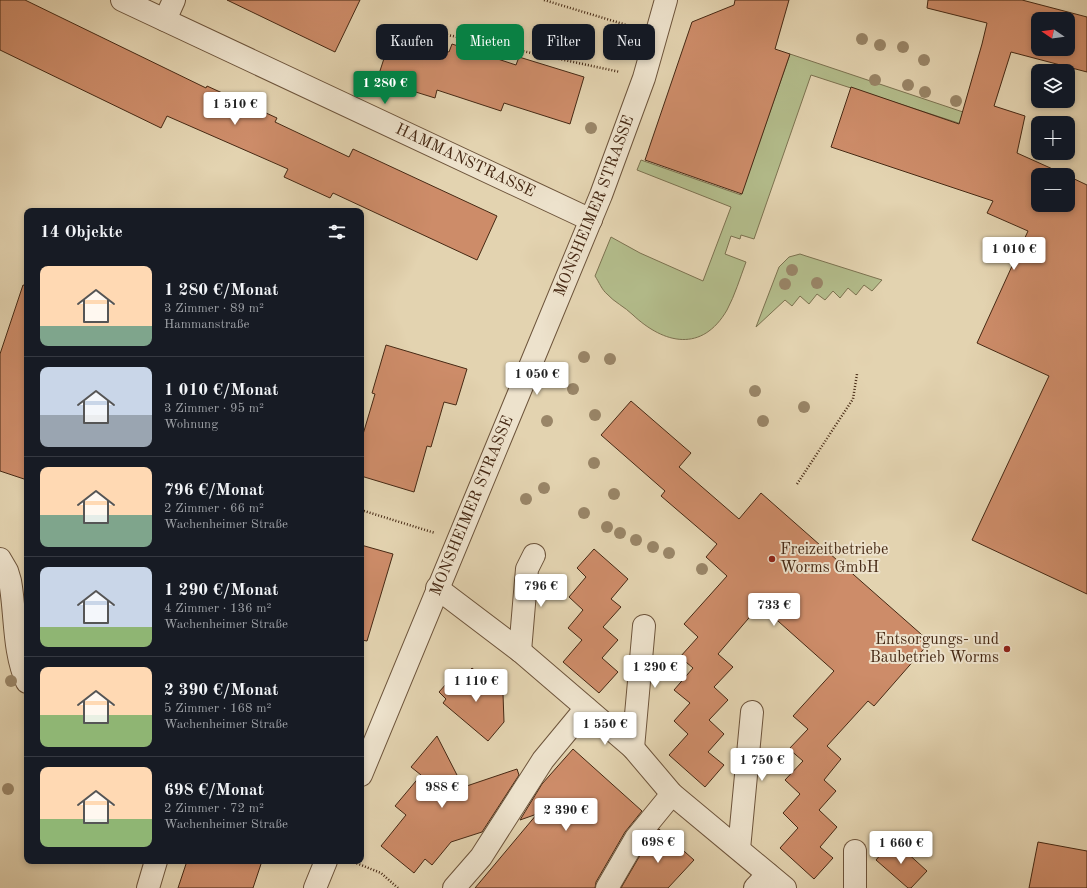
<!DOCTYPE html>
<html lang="de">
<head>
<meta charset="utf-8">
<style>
  body { margin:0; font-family:"Old Standard TT",serif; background:#20242c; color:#f1f3f6; height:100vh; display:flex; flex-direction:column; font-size:15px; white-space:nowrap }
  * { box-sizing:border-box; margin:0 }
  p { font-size:13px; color:#9ea1a6 }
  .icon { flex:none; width:22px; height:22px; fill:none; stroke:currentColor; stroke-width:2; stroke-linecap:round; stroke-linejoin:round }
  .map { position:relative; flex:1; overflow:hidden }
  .details { position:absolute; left:24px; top:208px; width:340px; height:656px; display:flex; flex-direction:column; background:#171b24; border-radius:8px; box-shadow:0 2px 6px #0003 }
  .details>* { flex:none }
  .guide { position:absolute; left:376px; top:24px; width:380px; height:36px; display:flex; gap:8px }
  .needle { width:26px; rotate:283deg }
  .fabs { position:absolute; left:1031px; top:12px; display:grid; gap:8px }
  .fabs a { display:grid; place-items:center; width:44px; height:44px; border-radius:8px; background:#171b24; box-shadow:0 2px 6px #0003; font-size:20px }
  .price { position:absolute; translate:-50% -34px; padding:0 9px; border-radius:4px; background:#fff; color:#222; font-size:13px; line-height:26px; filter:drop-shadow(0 1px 2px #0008) }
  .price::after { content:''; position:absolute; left:50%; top:24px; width:12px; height:9px; margin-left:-6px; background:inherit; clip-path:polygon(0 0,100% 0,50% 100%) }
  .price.on { background:#0b8043; color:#fff }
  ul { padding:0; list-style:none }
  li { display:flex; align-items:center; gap:12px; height:100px; padding:0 16px }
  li+li { border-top:1px solid #363941 }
  li span { display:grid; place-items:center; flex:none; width:112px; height:80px; border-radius:8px; color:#555 }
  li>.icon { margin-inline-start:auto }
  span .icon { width:48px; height:48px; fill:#fffc; stroke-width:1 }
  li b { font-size:17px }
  h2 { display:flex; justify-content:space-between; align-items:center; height:48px; padding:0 16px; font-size:17px }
  .chip { padding:0 14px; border-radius:8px; background:#171b24; box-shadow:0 2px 6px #0003; font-size:14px; line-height:36px }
  .chip.on { background:#0b8043; color:#fff }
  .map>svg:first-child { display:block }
  .green { fill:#b3bc8b; stroke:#7c7250 }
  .building { fill:#cd8c69; stroke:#462914; fill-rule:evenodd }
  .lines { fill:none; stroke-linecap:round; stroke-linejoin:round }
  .street-casing { stroke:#6d543b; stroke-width:24 }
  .path { stroke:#462914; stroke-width:2.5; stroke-dasharray:1 2; stroke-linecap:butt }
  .street { stroke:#ede2cc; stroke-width:22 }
  .tree { fill:#998567 }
  .poi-dot { fill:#8f2418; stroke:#ede2cc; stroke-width:1.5 }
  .labels { text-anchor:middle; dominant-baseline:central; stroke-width:4; stroke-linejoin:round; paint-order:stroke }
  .street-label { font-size:16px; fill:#462914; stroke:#ede2cc }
  .poi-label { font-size:16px; fill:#462914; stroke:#ede2cc; text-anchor:start }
</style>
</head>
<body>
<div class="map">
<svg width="1087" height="888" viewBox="0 0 1087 888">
  <rect width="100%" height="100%" fill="#e3d3b0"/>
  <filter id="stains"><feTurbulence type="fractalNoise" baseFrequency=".005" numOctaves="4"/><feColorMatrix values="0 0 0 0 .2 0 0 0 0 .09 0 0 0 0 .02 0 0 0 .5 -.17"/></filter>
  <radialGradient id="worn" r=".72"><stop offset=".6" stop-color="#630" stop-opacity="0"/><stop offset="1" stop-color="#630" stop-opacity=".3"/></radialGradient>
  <!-- green -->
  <path class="green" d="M 790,54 L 963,112 L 986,132 L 811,75 L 754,239 L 741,235 L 740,239 L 731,236 L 725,254 L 746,262 C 740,278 735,295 727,310 C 702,353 664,344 633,315 C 625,307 614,302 607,294 C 602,290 599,282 595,276 L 611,237 L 640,253 L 703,281 L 731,207 L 637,170 L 641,160 L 741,195 Z
    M 800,254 L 806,256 L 882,280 L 872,291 L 864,285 L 856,295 L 848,288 L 840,298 L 833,291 L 825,300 L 817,294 L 809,304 L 800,296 L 792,306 L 785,300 L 756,327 L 779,267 L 789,257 Z"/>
  <!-- building -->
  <path class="building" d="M 0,0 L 25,0 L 206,88 L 207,86 L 277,118 L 275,122 L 349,157 L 353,149 L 497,216 L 477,260 L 333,193 L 330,198 L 284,177 L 288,169 L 167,116 L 161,128 L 0,50 Z
    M 227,0 L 360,0 L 335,52 Z
    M 735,0 L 789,0 L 775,49 L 790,54 L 742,194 L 645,160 L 692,22 L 734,5 Z
    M 928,0 L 1022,0 L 1087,17 L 1087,72 L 1011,52 L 994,106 L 1025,116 L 1017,153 L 1066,175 L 1038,175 L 1038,205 L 1068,205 L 1068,176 L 1087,185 L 1087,594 L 972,540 L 1049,376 L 977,343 L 1028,231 L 987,213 L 993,201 L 831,147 L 851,87 L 959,124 L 982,44 L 987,23 L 927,8 ZM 1038,19 L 1068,19 L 1068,49 L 1038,49 Z
    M 392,34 L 449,52 L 452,44 L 516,65 L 519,57 L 584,77 L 570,124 L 504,103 L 501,111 L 437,90 L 435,98 L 377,80 Z
    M 23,285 L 27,286 L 27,480 L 0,471 L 0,354 Z
    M 386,345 L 467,369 L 456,405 L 444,402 L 431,447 L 427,446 L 414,492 L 361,476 L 361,441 L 375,394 L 372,393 Z
    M 631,401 L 691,453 L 679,467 L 739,519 L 761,493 L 930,642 L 874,706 L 868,701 L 827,746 L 841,759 L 824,780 L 836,791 L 819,810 L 837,827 L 820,847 L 833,858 L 814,879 L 780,848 L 798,828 L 783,813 L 800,794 L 785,780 L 803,761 L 789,749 L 808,729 L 793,716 L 834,671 L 760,605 L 718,654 L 733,667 L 714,687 L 728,700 L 709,720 L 724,734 L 708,752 L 724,765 L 705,787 L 669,755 L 688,734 L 674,721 L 690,703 L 674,690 L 693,668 L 680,657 L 698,637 L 684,624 L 727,576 L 706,557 L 717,544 L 661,496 L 665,491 L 601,435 Z
    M 361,545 L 393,554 L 367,641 L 361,640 Z
    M 594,549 L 628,579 L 611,599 L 621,607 L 603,627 L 618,640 L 602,658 L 618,672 L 599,693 L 563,662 L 582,640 L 568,628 L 583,610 L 569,597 L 586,577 L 577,568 Z
    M 472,668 L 503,694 L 504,722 L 488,741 L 443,703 L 446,699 L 439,692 L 454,675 L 461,680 Z
    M 437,736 L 458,777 L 443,794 L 517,769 L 519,775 L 482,832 L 451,842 L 432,865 L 425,859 L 414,873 L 381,846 L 406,815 L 395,806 L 421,775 L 411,767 Z
    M 573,749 L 642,811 L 625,832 L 596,882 L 595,888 L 475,888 L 537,814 L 520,820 L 542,784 Z
    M 659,829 L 694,860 L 668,888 L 621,888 L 646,845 Z
    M 893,840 L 927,871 L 911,888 L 908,888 L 876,860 Z
    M 1038,842 L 1087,851 L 1087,888 L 1029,888 Z
    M 187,861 L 262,861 L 253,888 L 178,888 Z"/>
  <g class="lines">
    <defs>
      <g id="street">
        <path id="s1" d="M 122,0 L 591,220"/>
        <path d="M 165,20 L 174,0"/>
        <path d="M 0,559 L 7,571 L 10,581 C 16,614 13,651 27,682"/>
        <path d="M 437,588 L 520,651 L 633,748 L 672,794 L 785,888"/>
        <path d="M 520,651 L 527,569 L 534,555"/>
        <path d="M 633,748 L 644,626"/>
        <path id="s2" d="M 361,775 L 601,195 L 644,78 L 666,0"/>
        <path d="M 739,849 L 752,712"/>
        <path d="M 855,851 L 855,888"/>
        <path d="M 148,888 L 156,861"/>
        <path d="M 315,888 L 326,861"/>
        <path d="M 454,888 L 481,857 L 543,760 L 586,708"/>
        <path d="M 607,888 L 636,838 L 672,794"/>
        <path d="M 755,888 L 768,874"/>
      </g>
    </defs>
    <!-- street casing -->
    <use href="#street" class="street-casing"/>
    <!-- path -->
    <path class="path" d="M 544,0 L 633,27
      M 406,26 L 620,72
      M 797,484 L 853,399 L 857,374
      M 361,510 L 435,533
      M 351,861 L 381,873 L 398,888"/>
    <!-- street -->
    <use href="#street" class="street"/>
  </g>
  <!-- trees -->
  <g class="tree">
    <circle cx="862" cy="39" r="6"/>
    <circle cx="880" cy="45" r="6"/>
    <circle cx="903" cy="47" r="6"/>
    <circle cx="924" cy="60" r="6"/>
    <circle cx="875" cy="80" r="6"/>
    <circle cx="908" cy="85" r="6"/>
    <circle cx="925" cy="92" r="6"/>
    <circle cx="956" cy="101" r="6"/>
    <circle cx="591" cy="128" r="6"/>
    <circle cx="792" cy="270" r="6"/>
    <circle cx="817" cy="283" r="6"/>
    <circle cx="785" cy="284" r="6"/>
    <circle cx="584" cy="357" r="6"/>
    <circle cx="610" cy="359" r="6"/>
    <circle cx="573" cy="389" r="6"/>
    <circle cx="755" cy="391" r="6"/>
    <circle cx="804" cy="407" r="6"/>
    <circle cx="595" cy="415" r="6"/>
    <circle cx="547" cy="421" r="6"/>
    <circle cx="763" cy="421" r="6"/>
    <circle cx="594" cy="463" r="6"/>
    <circle cx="544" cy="488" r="6"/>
    <circle cx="614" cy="494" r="6"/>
    <circle cx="526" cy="499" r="6"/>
    <circle cx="584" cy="513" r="6"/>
    <circle cx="607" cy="527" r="6"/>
    <circle cx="620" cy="533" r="6"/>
    <circle cx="636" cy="540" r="6"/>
    <circle cx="653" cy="547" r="6"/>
    <circle cx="669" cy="553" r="6"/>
    <circle cx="702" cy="569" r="6"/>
    <circle cx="11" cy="681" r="6"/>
    <circle cx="8" cy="789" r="6"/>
  </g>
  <!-- markers -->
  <g class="poi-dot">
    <circle cx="772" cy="559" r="4"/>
    <circle cx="1007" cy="649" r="4"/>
  </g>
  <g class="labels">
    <!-- street labels -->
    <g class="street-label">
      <text stroke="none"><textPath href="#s1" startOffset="379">HAMMANSTRASSE</textPath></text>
      <text stroke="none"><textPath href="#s2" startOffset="615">MONSHEIMER STRASSE</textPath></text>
      <text stroke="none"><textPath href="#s2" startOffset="291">MONSHEIMER STRASSE</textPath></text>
    </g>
    <!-- poi labels -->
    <g class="poi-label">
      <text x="780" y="550">Freizeitbetriebe<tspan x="780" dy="18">Worms GmbH</tspan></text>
      <text x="999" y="640" text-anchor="end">Entsorgungs- und<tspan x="999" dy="18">Baubetrieb Worms</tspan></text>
    </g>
  </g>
  <rect width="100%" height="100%" filter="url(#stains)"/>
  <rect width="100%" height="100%" fill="url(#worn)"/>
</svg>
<div class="fabs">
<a><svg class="needle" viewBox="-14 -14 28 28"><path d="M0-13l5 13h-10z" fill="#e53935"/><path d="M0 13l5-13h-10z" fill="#9ea1a6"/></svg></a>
<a><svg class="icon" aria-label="layers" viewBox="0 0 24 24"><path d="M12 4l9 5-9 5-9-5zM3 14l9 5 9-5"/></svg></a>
<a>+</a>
<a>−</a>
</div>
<b class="price on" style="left:385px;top:105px">1 280 €</b>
<b class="price" style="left:235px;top:126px">1 510 €</b>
<b class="price" style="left:1014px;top:271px">1 010 €</b>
<b class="price" style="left:537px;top:396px">1 050 €</b>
<b class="price" style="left:541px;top:608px">796 €</b>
<b class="price" style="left:774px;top:627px">733 €</b>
<b class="price" style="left:655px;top:689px">1 290 €</b>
<b class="price" style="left:476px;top:703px">1 110 €</b>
<b class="price" style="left:605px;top:746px">1 550 €</b>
<b class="price" style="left:762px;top:782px">1 750 €</b>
<b class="price" style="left:442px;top:809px">988 €</b>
<b class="price" style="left:566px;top:832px">2 390 €</b>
<b class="price" style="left:658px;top:864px">698 €</b>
<b class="price" style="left:901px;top:865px">1 660 €</b>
<div class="guide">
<a class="chip">Kaufen</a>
<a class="chip on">Mieten</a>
<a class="chip">Filter</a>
<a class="chip">Neu</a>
</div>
<section class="details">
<h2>14 Objekte<svg class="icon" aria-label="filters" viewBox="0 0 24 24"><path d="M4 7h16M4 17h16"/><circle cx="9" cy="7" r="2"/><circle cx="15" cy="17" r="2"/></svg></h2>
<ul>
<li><span style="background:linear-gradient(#ffd9b3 75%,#7fa58c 0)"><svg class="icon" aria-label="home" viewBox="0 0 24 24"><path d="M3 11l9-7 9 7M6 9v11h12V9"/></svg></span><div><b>1 280 €/Monat</b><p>3 Zimmer · 89 m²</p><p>Hammanstraße</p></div></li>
<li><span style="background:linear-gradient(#c9d6e8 60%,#9aa5b1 0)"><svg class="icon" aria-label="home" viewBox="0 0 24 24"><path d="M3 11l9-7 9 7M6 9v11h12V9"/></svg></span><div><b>1 010 €/Monat</b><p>3 Zimmer · 95 m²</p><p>Wohnung</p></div></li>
<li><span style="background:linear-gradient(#ffd9b3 60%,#7fa58c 0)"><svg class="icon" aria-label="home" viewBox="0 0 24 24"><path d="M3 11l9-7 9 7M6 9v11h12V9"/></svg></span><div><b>796 €/Monat</b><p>2 Zimmer · 66 m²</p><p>Wachenheimer Straße</p></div></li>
<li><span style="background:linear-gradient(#c9d6e8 75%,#8fb573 0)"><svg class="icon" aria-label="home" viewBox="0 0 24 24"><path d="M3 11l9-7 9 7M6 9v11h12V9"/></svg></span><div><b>1 290 €/Monat</b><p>4 Zimmer · 136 m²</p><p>Wachenheimer Straße</p></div></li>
<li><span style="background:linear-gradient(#ffd9b3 60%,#8fb573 0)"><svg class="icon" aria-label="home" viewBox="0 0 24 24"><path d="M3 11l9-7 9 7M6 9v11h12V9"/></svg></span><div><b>2 390 €/Monat</b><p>5 Zimmer · 168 m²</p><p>Wachenheimer Straße</p></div></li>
<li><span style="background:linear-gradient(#ffd9b3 65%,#8fb573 0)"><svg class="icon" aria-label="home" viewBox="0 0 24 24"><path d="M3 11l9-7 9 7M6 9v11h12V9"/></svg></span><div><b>698 €/Monat</b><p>2 Zimmer · 72 m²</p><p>Wachenheimer Straße</p></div></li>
</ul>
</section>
</div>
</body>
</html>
